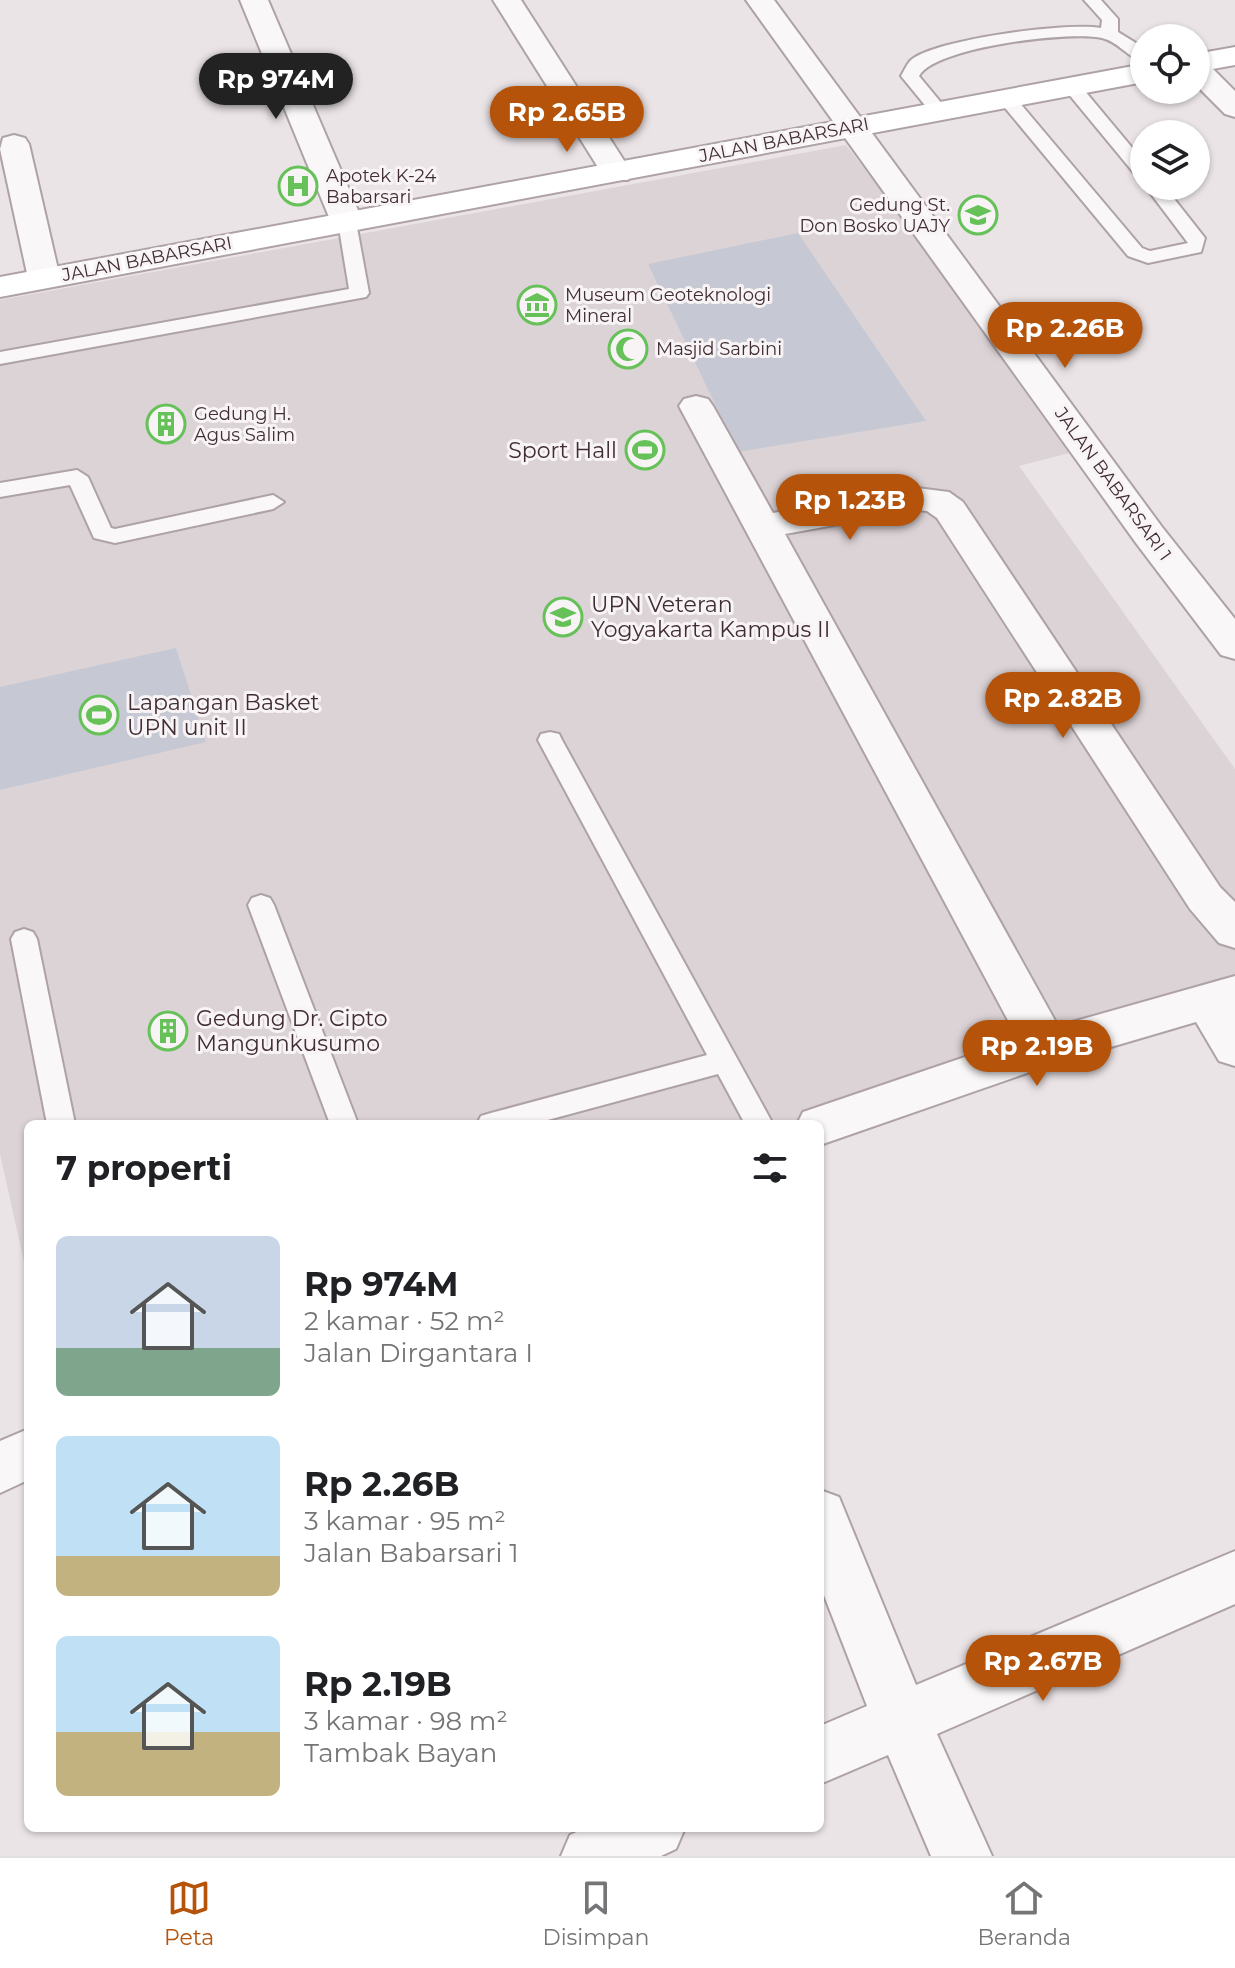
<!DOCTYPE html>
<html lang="id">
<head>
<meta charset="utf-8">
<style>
  body { margin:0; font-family:Montserrat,sans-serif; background:#f2f2f2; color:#202124; height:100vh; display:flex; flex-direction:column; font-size:30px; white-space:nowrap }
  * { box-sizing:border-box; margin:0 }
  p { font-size:26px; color:#757577 }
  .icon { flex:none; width:44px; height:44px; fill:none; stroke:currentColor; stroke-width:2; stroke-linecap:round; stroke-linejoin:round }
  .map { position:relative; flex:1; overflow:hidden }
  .drawer { position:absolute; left:24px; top:1120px; width:800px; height:712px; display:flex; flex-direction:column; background:#fff; border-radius:12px; box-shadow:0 2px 6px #0004 }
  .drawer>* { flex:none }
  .fabs { position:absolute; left:1130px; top:24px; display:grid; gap:16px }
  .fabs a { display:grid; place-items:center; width:80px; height:80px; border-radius:50%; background:#fff; box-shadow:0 2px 6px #0004; font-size:40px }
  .price { position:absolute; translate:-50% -68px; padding:0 18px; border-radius:28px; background:#b45309; color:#fff; font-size:26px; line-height:52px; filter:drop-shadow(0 2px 4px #0008) }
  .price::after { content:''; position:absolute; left:50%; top:48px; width:24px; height:18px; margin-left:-12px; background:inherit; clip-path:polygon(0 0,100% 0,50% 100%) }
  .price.active { background:#222; color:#fff }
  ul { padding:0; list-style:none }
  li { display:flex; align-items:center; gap:24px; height:200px; padding:0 32px }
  li span { display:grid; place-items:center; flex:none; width:224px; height:160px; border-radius:12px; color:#555 }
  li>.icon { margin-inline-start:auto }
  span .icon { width:96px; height:96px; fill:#fffc; stroke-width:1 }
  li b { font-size:34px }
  h2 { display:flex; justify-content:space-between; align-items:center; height:96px; padding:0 32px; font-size:34px }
  .menu { display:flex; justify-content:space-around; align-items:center; height:112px; border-top:2px solid #e0e0e0; background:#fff; font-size:22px; color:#757577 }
  .menu a { display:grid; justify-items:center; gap:4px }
  .menu .active { color:#b45309 }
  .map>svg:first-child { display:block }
  .built { fill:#dcd3d6 }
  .green { fill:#c6c9d3 }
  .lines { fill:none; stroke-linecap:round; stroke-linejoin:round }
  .lane-casing { stroke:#aea2a6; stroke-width:4 }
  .street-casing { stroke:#aea2a6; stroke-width:4 }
  .secondary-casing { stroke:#aea2a6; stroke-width:4 }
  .lane { fill:#f9f7f7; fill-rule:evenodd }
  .street { fill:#f9f7f7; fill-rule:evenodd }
  .secondary { fill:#fff; fill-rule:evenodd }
  .labels { text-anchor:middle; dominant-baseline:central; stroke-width:6; stroke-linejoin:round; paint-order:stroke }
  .far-street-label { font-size:18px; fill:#412d34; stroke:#f8f4f5 }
  .far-poi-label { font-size:18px; fill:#412d34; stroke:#f8f4f5; text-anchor:start }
  .poi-label { font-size:22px; fill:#412d34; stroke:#f8f4f5; text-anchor:start }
</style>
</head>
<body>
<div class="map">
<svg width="1235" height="1856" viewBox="0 0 1235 1856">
  <rect width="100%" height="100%" fill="#ebe4e6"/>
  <!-- built -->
  <path class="built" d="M 846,145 L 1081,450 L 1019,466 L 1235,769 L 1235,977 L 820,1124 L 28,1124 L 28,1280 L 0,1154 L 0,300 Z"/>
  <!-- green -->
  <path class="green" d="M 798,233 L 926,421 L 738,452 L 648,264 Z
    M 176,648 L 206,742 L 0,790 L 0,687 Z"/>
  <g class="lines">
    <defs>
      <path id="lane" d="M 1084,0 L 1101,0 L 1118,19 L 1118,32 L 1144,48 L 1144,62 C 1128,58 1119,42 1102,38 C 1069,31 935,47 919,76 L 948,111 L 939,116 L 933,115 L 901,76 C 904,71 907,64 911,60 C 936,39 1068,22 1101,28 L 1102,20 Z
        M 1073,83 L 1079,84 L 1144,162 L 1144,179 L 1138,178 L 1067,92 L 1067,84 Z
        M 1007,94 L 1013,95 L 1142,248 L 1150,251 L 1188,243 L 1145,186 L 1164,186 L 1205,238 L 1201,252 L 1148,263 L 1128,256 L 1001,103 L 998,99 Z
        M 347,216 L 356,222 L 369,293 L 366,297 L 0,364 L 0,352 L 349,289 L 338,222 Z
        M 77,470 L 88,477 L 111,528 L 115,529 L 273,495 L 284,502 L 273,509 L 115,543 L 94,538 L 70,485 L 0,497 L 0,483 Z
        M 550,732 L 559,734 L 562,740 L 773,1124 L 745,1124 L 718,1074 L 533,1124 L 477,1124 L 481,1116 L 491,1113 L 707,1055 L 538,740 L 541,734 Z
        M 261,895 L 270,898 L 274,905 L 358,1124 L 330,1124 L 248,905 L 252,898 Z
        M 24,929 L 33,932 L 37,939 L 75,1124 L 47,1124 L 11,939 L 15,932 Z"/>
      <path id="street" d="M 240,0 L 268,0 L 363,222 L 358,229 L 336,229 L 331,222 Z
        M 493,0 L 521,0 L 632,173 L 628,180 L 606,180 Z
        M 746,0 L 774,0 L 1162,527 L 1235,619 L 1235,659 L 1221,655 L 1136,543 Z
        M 1196,59 L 1206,62 L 1235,91 L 1235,117 L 1225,114 L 1196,85 Z
        M 14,135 L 25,138 L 29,144 L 60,278 L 56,285 L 44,288 L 32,285 L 28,278 L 0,149 L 3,138 Z
        M 696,396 L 708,399 L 713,406 L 773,513 L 917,488 L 949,492 L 963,502 L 1220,887 L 1235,902 L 1235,948 L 1219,943 L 1190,909 L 937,518 L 927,511 L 917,510 L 785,534 L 1058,1026 L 1235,976 L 1235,1066 L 1219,1061 L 1196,1022 L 1053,1064 L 820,1145 L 820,1124 L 797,1124 L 803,1112 L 1018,1039 L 679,406 L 684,399 Z
        M 28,1429 L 28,1480 L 0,1493 L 0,1441 Z
        M 820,1490 L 839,1497 L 916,1685 L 1235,1551 L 1235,1604 L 937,1734 L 992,1856 L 931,1856 L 888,1755 L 820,1784 L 820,1726 L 867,1706 L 820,1585 Z
        M 585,1828 L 685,1828 L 676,1849 L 661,1856 L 561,1856 L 570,1835 Z"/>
      <path id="secondary" d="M 1235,47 L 1235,65 L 1196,72 L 1196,54 Z
        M 1144,64 L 1144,82 L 0,297 L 0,277 Z"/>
    </defs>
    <!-- lane casing -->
    <use href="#lane" class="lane-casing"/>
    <!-- street casing -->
    <use href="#street" class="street-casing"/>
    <!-- secondary casing -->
    <use href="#secondary" class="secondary-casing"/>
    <!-- lane -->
    <use href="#lane" class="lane"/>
    <!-- street -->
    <use href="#street" class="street"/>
    <!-- secondary -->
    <use href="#secondary" class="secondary"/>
  </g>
  <!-- icons -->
  <defs>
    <symbol id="hospital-ring" viewBox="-11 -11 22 22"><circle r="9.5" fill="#f8f4f5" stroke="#65c158" stroke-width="1.5"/><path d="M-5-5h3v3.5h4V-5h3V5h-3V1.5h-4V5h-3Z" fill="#65c158"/></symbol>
    <symbol id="university-ring" viewBox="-11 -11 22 22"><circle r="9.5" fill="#f8f4f5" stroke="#65c158" stroke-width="1.5"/><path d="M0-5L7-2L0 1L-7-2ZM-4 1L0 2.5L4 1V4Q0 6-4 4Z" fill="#65c158"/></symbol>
    <symbol id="museum-ring" viewBox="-11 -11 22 22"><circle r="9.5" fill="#f8f4f5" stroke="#65c158" stroke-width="1.5"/><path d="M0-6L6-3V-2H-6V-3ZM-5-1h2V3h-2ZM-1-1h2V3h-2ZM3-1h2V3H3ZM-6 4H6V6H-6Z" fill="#65c158"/></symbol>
    <symbol id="mosque-ring" viewBox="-11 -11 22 22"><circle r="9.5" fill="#f8f4f5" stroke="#65c158" stroke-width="1.5"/><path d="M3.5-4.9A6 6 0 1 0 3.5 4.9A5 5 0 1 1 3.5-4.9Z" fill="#65c158"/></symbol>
    <symbol id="building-ring" viewBox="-11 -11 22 22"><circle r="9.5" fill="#f8f4f5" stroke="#65c158" stroke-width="1.5"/><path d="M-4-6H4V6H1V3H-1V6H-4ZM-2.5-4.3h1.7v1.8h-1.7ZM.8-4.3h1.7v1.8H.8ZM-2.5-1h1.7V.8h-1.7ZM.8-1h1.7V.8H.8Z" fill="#65c158"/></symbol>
    <symbol id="stadium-ring" viewBox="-11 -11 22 22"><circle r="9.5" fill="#f8f4f5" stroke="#65c158" stroke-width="1.5"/><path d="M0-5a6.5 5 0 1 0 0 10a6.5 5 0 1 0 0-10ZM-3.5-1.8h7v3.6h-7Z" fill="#65c158"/></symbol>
  </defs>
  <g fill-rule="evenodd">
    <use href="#hospital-ring" x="276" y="164" width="44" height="44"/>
    <use href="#university-ring" x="956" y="193" width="44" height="44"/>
    <use href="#museum-ring" x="515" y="283" width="44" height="44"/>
    <use href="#mosque-ring" x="606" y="327" width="44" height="44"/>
    <use href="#building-ring" x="144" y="402" width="44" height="44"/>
    <use href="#stadium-ring" x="623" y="428" width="44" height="44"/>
    <use href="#university-ring" x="541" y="595" width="44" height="44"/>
    <use href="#stadium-ring" x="77" y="693" width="44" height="44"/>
    <use href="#building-ring" x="146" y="1009" width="44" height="44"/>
  </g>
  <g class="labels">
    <!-- far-street labels -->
    <g class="far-street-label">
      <text transform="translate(784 140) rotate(-11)">JALAN BABARSARI</text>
      <text transform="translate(147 259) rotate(-11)">JALAN BABARSARI</text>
      <text transform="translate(1113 484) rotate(54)">JALAN BABARSARI 1</text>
    </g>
    <!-- far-poi labels -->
    <g class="far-poi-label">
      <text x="326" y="176">Apotek K-24<tspan x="326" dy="21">Babarsari</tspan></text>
      <text x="950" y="205" text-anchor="end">Gedung St.<tspan x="950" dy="21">Don Bosko UAJY</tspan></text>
      <text x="565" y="295">Museum Geoteknologi<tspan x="565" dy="21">Mineral</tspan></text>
      <text x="656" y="349">Masjid Sarbini</text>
      <text x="194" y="414">Gedung H.<tspan x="194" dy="21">Agus Salim</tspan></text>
    </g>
    <!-- poi labels -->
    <g class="poi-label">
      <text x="617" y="450" text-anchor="end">Sport Hall</text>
      <text x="591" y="604">UPN Veteran<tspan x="591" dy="25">Yogyakarta Kampus II</tspan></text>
      <text x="127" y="702">Lapangan Basket<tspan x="127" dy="25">UPN unit II</tspan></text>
      <text x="196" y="1018">Gedung Dr. Cipto<tspan x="196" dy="25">Mangunkusumo</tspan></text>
    </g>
  </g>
</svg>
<div class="fabs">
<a><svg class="icon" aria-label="locate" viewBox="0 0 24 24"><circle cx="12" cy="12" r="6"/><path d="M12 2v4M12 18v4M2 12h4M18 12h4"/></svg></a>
<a><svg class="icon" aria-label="layers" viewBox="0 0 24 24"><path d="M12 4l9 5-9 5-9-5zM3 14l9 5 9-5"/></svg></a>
</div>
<b class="price active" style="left:276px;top:121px">Rp 974M</b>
<b class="price" style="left:567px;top:154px">Rp 2.65B</b>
<b class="price" style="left:1065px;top:370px">Rp 2.26B</b>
<b class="price" style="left:850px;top:542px">Rp 1.23B</b>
<b class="price" style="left:1063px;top:740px">Rp 2.82B</b>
<b class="price" style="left:1037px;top:1088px">Rp 2.19B</b>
<b class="price" style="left:1043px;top:1703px">Rp 2.67B</b>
<section class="drawer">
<h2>7 properti<svg class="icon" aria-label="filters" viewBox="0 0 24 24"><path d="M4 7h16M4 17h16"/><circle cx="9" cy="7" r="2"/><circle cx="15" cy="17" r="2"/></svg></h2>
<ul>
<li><span style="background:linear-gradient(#c9d6e8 70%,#7fa58c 0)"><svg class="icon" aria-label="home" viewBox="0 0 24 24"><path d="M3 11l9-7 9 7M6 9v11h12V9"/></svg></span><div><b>Rp 974M</b><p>2 kamar · 52 m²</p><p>Jalan Dirgantara I</p></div></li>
<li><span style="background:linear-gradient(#bfe0f5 75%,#c2b280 0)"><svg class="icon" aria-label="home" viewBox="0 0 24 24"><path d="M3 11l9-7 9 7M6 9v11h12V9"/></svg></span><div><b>Rp 2.26B</b><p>3 kamar · 95 m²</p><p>Jalan Babarsari 1</p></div></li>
<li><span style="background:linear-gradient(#bfe0f5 60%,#c2b280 0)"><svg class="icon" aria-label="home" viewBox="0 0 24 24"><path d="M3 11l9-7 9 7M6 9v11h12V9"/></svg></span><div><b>Rp 2.19B</b><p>3 kamar · 98 m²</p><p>Tambak Bayan</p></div></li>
</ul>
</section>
</div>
<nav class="menu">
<a class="active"><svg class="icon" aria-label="map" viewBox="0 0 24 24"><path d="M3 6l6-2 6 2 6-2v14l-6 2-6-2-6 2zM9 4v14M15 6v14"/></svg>Peta</a>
<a><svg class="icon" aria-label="saved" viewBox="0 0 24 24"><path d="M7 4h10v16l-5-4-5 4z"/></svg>Disimpan</a>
<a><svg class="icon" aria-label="home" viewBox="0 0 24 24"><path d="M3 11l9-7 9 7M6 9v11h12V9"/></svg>Beranda</a>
</nav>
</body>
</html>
